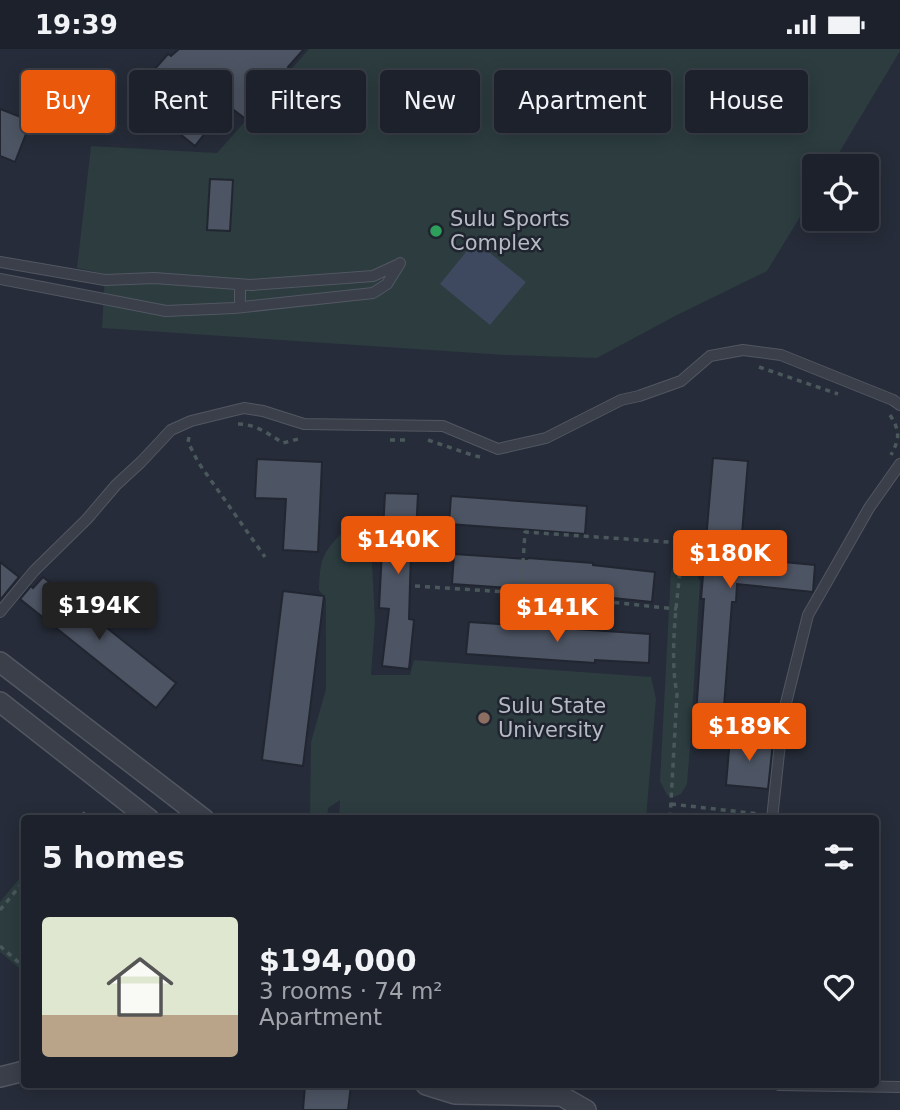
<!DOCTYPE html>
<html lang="en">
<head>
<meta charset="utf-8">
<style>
  body { margin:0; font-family:"DejaVu Sans",sans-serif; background:#252933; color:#f1f3f6; height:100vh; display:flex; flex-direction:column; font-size:26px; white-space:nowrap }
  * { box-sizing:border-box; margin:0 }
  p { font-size:23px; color:#a0a3a9 }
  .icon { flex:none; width:38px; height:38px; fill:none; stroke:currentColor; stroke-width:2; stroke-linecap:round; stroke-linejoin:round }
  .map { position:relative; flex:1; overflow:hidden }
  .sheet { position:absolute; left:21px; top:766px; width:858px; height:273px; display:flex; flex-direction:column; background:#1c212b; border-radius:7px; box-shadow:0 4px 18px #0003,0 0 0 2px #3a3e47 }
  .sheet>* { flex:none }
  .top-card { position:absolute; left:21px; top:21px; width:859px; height:63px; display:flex; gap:14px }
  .buttons { position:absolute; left:802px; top:105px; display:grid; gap:14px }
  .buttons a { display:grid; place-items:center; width:77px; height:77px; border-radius:7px; background:#1c212b; box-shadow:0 4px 18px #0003,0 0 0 2px #3a3e47; font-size:35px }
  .price { position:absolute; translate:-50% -60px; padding:0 16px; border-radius:7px; background:#ea580c; color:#fff; font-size:23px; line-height:46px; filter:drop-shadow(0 2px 4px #0008) }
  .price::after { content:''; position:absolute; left:50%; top:42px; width:21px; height:16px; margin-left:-10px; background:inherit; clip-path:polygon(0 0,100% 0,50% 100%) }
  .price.active { background:#222; color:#fff }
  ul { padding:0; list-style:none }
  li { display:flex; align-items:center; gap:21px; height:175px; padding:0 21px }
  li+li { border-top:2px solid #3a3e47 }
  li span { display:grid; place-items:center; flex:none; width:196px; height:140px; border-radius:7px; color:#555 }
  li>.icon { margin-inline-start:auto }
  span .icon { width:84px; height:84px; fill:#fffc; stroke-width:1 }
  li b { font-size:30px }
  h2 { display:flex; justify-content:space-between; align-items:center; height:84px; padding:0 21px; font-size:30px }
  .chip { padding:0 24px; border-radius:7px; background:#1c212b; box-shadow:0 4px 18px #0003,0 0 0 2px #3a3e47; font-size:24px; line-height:63px }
  .chip.active { background:#ea580c; color:#fff }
  .status { display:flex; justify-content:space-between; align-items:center; height:49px; padding:0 35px; background:#1c212b; direction:ltr }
  .status svg { height:19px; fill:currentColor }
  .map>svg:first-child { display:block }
  .green { fill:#2c3c3f }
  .water { fill:#3e4960 }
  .building { fill:#4d5463; stroke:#212631; stroke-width:2 }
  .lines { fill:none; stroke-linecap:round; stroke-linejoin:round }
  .service-casing { stroke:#525762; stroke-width:12 }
  .minor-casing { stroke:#525762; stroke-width:22 }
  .path { stroke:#4a585c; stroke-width:3.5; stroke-dasharray:5 5; stroke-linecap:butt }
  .service { stroke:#3a3f4a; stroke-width:10 }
  .minor { stroke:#3a3f4a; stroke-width:19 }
  .leisure-dot { fill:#2e9e5b; stroke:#1f242f; stroke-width:2.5 }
  .education-dot { fill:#8d6e63; stroke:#1f242f; stroke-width:2.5 }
  .labels { text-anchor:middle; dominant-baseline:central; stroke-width:5; stroke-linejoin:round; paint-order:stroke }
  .poi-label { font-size:21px; fill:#b5bac5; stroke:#1f242f; text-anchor:start }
</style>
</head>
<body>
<div class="status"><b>19:39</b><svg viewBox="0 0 49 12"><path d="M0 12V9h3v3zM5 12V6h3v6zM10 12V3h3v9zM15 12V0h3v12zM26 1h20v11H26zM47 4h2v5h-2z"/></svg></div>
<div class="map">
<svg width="900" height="1061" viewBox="0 0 900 1061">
  <rect width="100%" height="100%" fill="#262c39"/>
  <!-- green -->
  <path class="green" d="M 309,0 L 900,0 L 900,2 L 831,117 L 814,117 L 814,145 L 767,222 L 677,266 L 597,309 L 505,306 L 102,279 L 105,225 L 77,219 L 91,97 L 217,104 Z
    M 342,484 L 359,493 L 372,513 L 375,573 L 371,626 L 410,626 L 414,611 L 651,628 L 656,650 L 646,770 L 339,770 L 340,751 L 328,759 L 327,770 L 307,770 L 310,766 L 311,693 L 326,640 L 326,550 L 319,541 C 320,512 321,505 342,484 Z
    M 677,511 L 685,511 L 695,522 L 700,532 L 690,699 L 687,735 L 681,745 L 674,748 L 667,746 L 660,732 L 671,522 Z
    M 24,824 L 24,923 L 0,903 L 0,853 Z"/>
  <!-- water -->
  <path class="water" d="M 475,192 L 526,233 L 490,276 L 440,235 Z"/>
  <!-- building -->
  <path class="building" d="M 179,0 L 304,0 L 288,18 L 290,20 L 276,37 L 274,36 L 247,71 L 227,56 L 195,97 L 149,60 L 147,62 L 128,46 L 144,27 L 147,29 L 168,5 L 171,7 Z
    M 0,60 L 31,72 L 15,113 L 0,107 Z
    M 210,130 L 233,131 L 230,182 L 207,181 Z
    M 713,409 L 748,412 L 740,509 L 815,516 L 813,543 L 737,535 L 736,553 L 732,553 L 721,697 L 694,695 L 704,550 L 701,550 Z
    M 257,410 L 322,413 L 318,503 L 283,501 L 286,450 L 255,449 Z
    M 385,444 L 418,445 L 415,503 L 411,502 L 409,570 L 414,571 L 409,620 L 382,617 L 389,560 L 379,559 Z
    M 451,447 L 587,457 L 585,485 L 449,475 Z
    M 454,505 L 527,510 L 528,509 L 593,514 L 593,516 L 655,523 L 652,553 L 525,540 L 452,535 Z
    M 0,513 L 19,528 L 0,551 Z
    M 43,528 L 176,634 L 156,659 L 20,550 L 31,537 L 33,539 Z
    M 283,542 L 324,547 L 303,717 L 262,711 Z
    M 469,573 L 650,585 L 649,614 L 595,611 L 595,614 L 466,605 Z
    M 730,689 L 773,693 L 768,740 L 726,736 Z
    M 305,1036 L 351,1036 L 348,1061 L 303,1061 Z"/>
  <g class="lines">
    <defs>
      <path id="service" d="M 0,213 L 105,231 L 154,229 L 251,236 L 373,227 L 397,216
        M 0,230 L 166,262 L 234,259 L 373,244 L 387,235 L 400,214
        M 240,258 L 240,235
        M 0,563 L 34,522 L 87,470 L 116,436 L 141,413 L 171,381 L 191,372 L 244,359 L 263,362 L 304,375 L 443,377 L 498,400 L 546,389 L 621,351 L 639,347 L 681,332 L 710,307 L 743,301 L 781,306 L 893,351 L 900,356
        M 772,770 L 783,666 L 808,566 L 869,459 L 900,415
        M 779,1036 L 900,1038"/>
      <path id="minor" d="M 0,613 L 204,770
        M 0,653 L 149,770
        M 0,1028 L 24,1022
        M 426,1036 L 455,1045 L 559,1047
        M 551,1041 L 586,1061"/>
    </defs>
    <!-- service casing -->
    <use href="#service" class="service-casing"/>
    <!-- minor casing -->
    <use href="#minor" class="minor-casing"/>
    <!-- path -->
    <path class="path" d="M 759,318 L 838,345
      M 890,366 C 900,382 900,389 891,406
      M 238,375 C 255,375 269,385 283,394 L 302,389
      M 189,388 L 188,393 L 198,413 L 265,508
      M 390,391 L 406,391
      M 428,391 L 472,406 L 480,408
      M 415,537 L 521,544 L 677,560
      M 521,544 L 525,483 L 683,494 C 679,540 668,600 677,645 L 670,770
      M 671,755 L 759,765
      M 76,770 L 82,763 L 90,770
      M 0,861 L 24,832
      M 0,897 L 24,918"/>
    <!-- service -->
    <use href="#service" class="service"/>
    <!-- minor -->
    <use href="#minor" class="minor"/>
  </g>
  <!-- markers -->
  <circle class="leisure-dot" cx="436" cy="182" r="7"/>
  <circle class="education-dot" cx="484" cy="669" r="7"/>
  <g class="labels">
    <!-- poi labels -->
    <g class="poi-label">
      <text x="450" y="170">Sulu Sports<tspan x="450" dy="24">Complex</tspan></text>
      <text x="498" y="657">Sulu State<tspan x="498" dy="24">University</tspan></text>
    </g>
  </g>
</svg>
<div class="buttons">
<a><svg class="icon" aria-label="locate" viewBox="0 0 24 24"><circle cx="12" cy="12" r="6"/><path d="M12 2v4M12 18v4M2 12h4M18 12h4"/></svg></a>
</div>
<b class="price" style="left:398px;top:527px">$140K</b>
<b class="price" style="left:730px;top:541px">$180K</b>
<b class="price active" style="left:99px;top:593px">$194K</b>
<b class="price" style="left:557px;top:595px">$141K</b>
<b class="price" style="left:749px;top:714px">$189K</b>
<div class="top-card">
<a class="chip active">Buy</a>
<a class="chip">Rent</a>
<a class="chip">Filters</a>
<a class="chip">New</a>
<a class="chip">Apartment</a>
<a class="chip">House</a>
</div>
<section class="sheet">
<h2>5 homes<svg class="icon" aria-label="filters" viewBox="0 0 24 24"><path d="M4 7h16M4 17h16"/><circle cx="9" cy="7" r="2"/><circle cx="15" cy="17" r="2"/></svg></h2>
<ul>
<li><span style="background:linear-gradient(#dfe7d0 70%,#b9a48a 0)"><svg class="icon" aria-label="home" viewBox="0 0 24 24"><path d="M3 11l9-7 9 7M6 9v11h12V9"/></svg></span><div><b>$194,000</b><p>3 rooms · 74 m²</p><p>Apartment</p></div><svg class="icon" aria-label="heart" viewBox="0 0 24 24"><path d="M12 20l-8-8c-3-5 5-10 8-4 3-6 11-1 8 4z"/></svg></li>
</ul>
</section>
</div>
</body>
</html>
